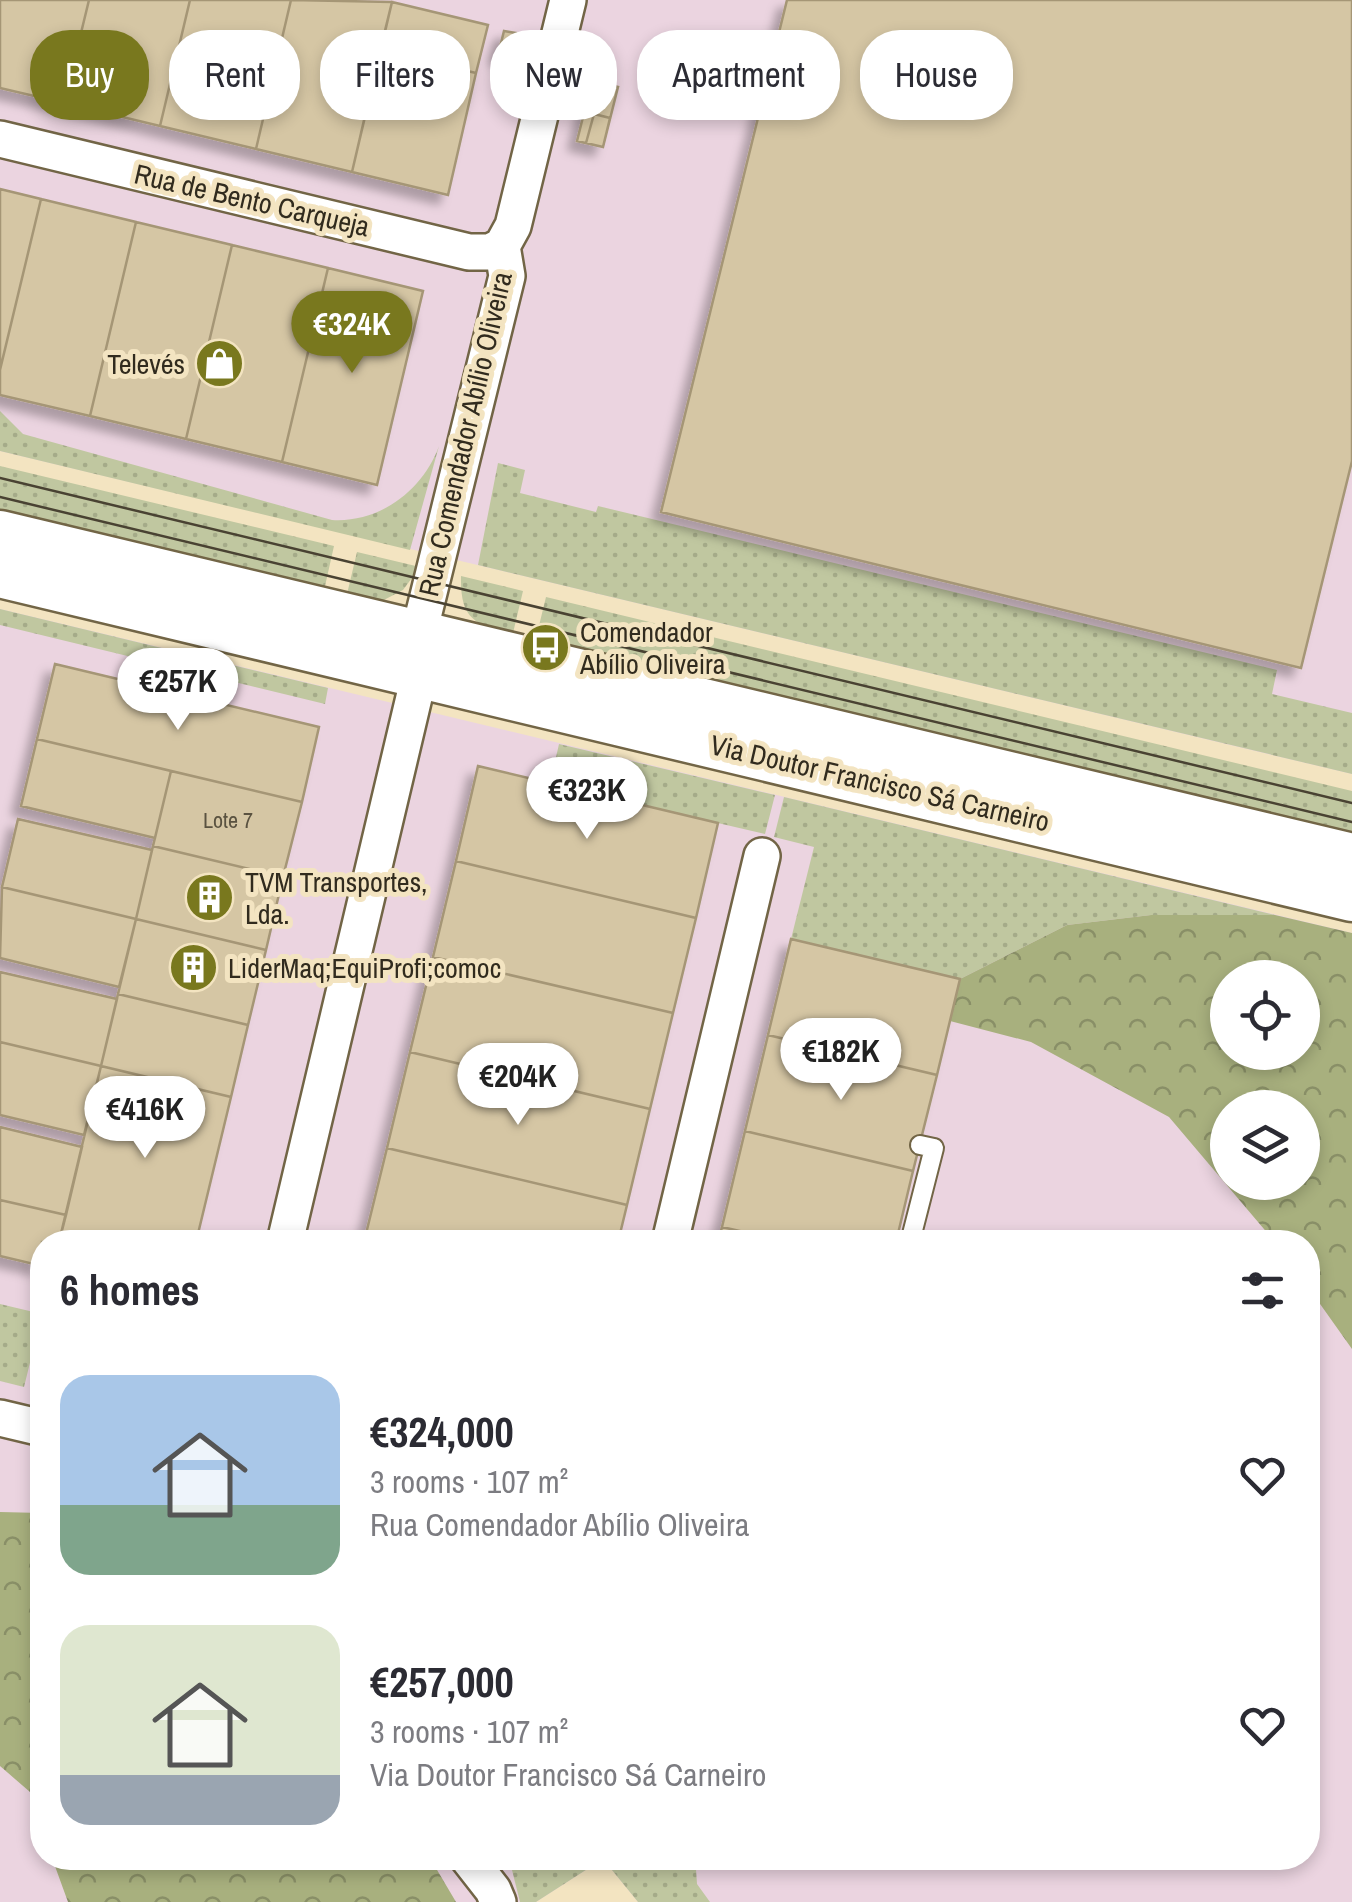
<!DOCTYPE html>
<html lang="en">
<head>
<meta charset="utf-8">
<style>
  body { margin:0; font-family:"Archivo Narrow",sans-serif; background:#f2f2f3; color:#2b2b33; height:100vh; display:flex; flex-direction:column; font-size:38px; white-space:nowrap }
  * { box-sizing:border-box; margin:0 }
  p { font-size:32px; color:#7c7c81 }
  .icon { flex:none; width:55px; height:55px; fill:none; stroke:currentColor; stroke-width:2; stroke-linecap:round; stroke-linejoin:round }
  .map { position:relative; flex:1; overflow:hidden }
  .drawer { position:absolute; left:30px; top:1230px; width:1290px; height:640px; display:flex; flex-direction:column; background:#fff; border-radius:40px; box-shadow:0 5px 15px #0003 }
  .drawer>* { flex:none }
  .hud { position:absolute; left:30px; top:30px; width:1292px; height:90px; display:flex; gap:20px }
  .buttons { position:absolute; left:1210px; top:960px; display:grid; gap:20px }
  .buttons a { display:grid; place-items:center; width:110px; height:110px; border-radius:50%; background:#fff; box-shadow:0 5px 15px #0003; font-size:50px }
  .price { position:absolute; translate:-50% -85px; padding:0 22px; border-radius:35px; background:#fff; color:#222; font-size:32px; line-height:65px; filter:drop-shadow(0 2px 5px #0008) }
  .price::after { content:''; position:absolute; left:50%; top:60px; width:30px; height:22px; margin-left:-15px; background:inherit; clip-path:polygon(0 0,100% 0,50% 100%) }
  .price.on { background:#79781e; color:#fff }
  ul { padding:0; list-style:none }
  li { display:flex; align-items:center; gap:30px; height:250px; padding:0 30px }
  li span { display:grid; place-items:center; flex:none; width:280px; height:200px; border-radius:30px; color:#555 }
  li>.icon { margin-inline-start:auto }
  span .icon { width:120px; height:120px; fill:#fffc; stroke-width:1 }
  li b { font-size:42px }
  h2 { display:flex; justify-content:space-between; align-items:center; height:120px; padding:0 30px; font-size:42px }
  .chip { padding:0 35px; border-radius:40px; background:#fff; box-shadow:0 5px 15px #0003; font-size:35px; line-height:90px }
  .chip.on { background:#79781e; color:#fff }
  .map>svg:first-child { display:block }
  .industrial { fill:#ebd4e0; fill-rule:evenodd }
  .grass { fill:url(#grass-dots) }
  .forest { fill:url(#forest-crowns); fill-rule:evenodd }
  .building { fill:#d5c6a4; stroke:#a59676; stroke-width:2.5; filter:url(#shadow) }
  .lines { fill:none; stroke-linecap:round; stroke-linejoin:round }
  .service-casing { stroke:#726546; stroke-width:22 }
  .minor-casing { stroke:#726546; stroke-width:40 }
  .secondary-casing { stroke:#726546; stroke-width:55 }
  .service { stroke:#fff; stroke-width:18 }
  .minor { stroke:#fff; stroke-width:35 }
  .secondary { stroke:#fff; stroke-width:50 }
  .tram { stroke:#494232; stroke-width:2.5 }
  .labels { text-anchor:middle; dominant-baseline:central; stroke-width:10; stroke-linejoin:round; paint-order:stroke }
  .number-label { font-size:22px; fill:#5a5240 }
  .street-label { font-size:28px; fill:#312b1e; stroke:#f3e4c1 }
  .poi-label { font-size:28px; fill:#312b1e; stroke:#f3e4c1; text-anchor:start }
</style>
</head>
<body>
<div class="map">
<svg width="1352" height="1902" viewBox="0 0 1352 1902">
  <defs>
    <pattern id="grass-dots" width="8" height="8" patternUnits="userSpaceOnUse" patternTransform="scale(2.5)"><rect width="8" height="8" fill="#c0c7a0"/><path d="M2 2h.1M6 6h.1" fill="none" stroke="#a5ab89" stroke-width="1.8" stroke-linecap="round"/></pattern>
    <pattern id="forest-crowns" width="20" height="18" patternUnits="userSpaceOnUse" patternTransform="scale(2.5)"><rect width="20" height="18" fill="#a8b07e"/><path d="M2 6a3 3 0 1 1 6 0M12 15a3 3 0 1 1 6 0" fill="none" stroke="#898f67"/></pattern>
    <filter id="shadow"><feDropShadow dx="-9" dy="9" stdDeviation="5" flood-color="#0004"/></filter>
  </defs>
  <rect width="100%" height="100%" fill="#f3e4c1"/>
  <!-- industrial -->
  <path class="industrial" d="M 0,0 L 1352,0 L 1352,774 L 0,451 Z
    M 0,609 L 1352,933 L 1352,1902 L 638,1902 L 603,1859 L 536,1902 L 0,1902 ZM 1228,978 L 1302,978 L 1302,1052 L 1228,1052 ZM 1228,1108 L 1302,1108 L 1302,1182 L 1228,1182 ZM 42,1242 L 1308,1242 L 1308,1858 L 42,1858 Z"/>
  <!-- grass -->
  <path class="grass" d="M 0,411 L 23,434 L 332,520 C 380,523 423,490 439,446 L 410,550 L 0,451 Z
    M 498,463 L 525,470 L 520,493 L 596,512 L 598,506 L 1277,670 L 1272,694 L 1352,713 L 1352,774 L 478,565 Z
    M 0,466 L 334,546 L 323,595 L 0,517 Z
    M 357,552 L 420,567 L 403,590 L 382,601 L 347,594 Z
    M 461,576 L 523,591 L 513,633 C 475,625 460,620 461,576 Z
    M 546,597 L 1352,791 L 1352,842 L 536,638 Z
    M 0,609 L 328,688 L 325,704 L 0,625 Z
    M 559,744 L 775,795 L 765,834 L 550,784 Z
    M 784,797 L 1275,915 L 1151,915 L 1067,925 L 960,979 L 791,939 L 814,847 L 774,837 Z
    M 0,1304 L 42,1314 L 24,1387 L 0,1381 Z
    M 509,1858 L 690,1858 L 696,1869 L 697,1884 L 710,1902 L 638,1902 L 603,1859 L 536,1902 L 520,1902 Z"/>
  <!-- forest -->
  <path class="forest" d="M 1151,915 L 1275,915 L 1352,933 L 1352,1349 L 1308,1287 L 1308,1242 L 1275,1242 L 1169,1117 L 1031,1042 L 950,1021 L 960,979 L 1067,925 ZM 1228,978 L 1302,978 L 1302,1052 L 1228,1052 ZM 1228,1108 L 1302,1108 L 1302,1182 L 1228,1182 Z
    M 0,1512 L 42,1513 L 42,1829 L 30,1792 L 0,1766 Z
    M 52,1858 L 430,1858 L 456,1902 L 68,1902 Z"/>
  <!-- building -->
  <path class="building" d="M 0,0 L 89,0 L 64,103 L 0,88 Z
    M 89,0 L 190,0 L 160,126 L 64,103 Z
    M 190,0 L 291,0 L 256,149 L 160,126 Z
    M 291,0 L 392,2 L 352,172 L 256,149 Z
    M 787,0 L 1352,0 L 1352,461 L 1301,668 L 661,512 Z
    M 392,2 L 488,25 L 476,73 L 380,51 Z
    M 504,31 L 516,33 L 510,58 L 498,55 Z
    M 380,51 L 476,73 L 448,195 L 352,172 Z
    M 592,81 L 618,87 L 603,147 L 577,141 Z
    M 594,114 L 610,118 L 603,147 L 586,143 Z
    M 0,189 L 41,199 L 0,370 Z
    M 41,199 L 136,222 L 90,416 L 0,395 L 0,370 Z
    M 136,222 L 232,245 L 186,439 L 90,416 Z
    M 232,245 L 328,268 L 282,462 L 186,439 Z
    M 328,268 L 423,291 L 377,485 L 282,462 Z
    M 55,664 L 319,727 L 302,802 L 37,739 Z
    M 37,739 L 171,771 L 155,838 L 21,806 Z
    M 478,766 L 718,823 L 696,918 L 456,861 Z
    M 171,771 L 302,802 L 283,877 L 153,846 Z
    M 18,819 L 152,850 L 136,919 L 2,887 Z
    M 153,846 L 283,877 L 266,950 L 136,919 Z
    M 456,861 L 696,918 L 673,1013 L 433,957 Z
    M 2,887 L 136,919 L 119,987 L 0,958 Z
    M 136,919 L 266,950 L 248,1025 L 118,994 Z
    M 791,939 L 960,979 L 937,1075 L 768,1035 Z
    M 433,957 L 673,1013 L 650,1109 L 410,1052 Z
    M 0,972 L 117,999 L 101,1066 L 0,1042 Z
    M 118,994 L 248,1025 L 231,1097 L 101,1066 Z
    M 768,1035 L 937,1075 L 913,1171 L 745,1131 Z
    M 0,1042 L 101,1066 L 84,1135 L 0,1115 Z
    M 410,1052 L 650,1109 L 627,1205 L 387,1148 Z
    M 101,1066 L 231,1097 L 196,1242 L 59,1242 Z
    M 0,1127 L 82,1147 L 66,1215 L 0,1200 Z
    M 745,1131 L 913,1171 L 896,1242 L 788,1242 L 722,1227 Z
    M 387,1148 L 627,1205 L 618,1242 L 364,1242 Z
    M 0,1200 L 66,1215 L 59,1242 L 42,1242 L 42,1266 L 0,1256 Z
    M 722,1227 L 788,1242 L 718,1242 Z"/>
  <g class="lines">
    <defs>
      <path id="service" d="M 910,1242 L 934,1148 L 920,1145"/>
      <path id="minor" d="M 0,139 L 469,252 L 490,252 L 502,246
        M 418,637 L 507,276 L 502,246 L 513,226 L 568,0
        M 285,1242 L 420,672
        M 670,1242 L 762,856
        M 0,1418 L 42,1428
        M 468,1858 L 493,1890 L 498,1902"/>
      <path id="secondary" d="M 0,536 L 1352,859
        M 0,572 L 1352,896"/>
    </defs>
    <!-- service casing -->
    <use href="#service" class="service-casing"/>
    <!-- minor casing -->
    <use href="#minor" class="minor-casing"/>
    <!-- secondary casing -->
    <use href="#secondary" class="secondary-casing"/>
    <!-- service -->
    <use href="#service" class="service"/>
    <!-- minor -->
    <use href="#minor" class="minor"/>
    <!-- secondary -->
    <use href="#secondary" class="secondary"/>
    <!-- tram -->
    <path class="tram" d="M 0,478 L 1352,803
      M 0,497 L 1352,822"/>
  </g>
  <!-- icons -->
  <defs>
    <symbol id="shop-disc" viewBox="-11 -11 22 22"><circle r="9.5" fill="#79781e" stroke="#f3e4c1"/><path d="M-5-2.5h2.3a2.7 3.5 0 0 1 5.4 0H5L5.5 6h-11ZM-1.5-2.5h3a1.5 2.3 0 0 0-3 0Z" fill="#fff"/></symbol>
    <symbol id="bus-disc" viewBox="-11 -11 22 22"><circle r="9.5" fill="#79781e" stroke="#f3e4c1"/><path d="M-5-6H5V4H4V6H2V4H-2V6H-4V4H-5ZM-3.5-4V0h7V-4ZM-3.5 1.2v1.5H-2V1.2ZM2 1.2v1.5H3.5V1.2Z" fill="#fff"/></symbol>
    <symbol id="building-disc" viewBox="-11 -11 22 22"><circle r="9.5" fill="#79781e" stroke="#f3e4c1"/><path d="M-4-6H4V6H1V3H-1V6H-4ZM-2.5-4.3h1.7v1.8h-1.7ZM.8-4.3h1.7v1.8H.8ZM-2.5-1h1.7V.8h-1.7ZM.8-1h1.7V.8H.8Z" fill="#fff"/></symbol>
  </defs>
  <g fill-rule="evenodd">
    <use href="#shop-disc" x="192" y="336" width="55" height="55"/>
    <use href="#bus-disc" x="518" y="620" width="55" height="55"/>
    <use href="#building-disc" x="182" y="870" width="55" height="55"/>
    <use href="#building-disc" x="166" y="940" width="55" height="55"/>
  </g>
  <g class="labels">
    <!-- number labels -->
    <g class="number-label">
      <text x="228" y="820">Lote 7</text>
    </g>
    <!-- street labels -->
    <g class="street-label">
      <text transform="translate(252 200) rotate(13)">Rua de Bento Carqueja</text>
      <text transform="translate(465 434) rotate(-77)">Rua Comendador Abílio Oliveira</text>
      <text transform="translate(880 783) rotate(13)">Via Doutor Francisco Sá Carneiro</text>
    </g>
    <!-- poi labels -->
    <g class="poi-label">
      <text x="185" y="364" text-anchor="end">Televés</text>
      <text x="580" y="632">Comendador<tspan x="580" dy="32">Abílio Oliveira</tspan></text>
      <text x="245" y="882">TVM Transportes,<tspan x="245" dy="32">Lda.</tspan></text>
      <text x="228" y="968">LiderMaq;EquiProfi;comoc</text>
    </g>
  </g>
</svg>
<div class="buttons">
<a><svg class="icon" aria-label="locate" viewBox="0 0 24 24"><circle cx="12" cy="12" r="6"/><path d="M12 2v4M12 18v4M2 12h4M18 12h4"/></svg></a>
<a><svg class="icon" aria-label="layers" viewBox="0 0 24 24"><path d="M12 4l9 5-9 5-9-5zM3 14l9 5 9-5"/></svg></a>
</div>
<b class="price on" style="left:352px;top:376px">€324K</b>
<b class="price" style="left:178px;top:733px">€257K</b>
<b class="price" style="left:587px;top:842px">€323K</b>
<b class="price" style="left:841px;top:1103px">€182K</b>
<b class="price" style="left:518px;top:1128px">€204K</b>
<b class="price" style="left:145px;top:1161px">€416K</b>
<div class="hud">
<a class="chip on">Buy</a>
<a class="chip">Rent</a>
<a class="chip">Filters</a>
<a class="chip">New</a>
<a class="chip">Apartment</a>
<a class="chip">House</a>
</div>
<section class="drawer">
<h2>6 homes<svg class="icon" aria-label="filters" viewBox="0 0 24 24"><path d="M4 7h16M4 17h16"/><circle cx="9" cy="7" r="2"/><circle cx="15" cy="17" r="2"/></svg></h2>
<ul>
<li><span style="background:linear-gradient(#a9c7e8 65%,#7fa58c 0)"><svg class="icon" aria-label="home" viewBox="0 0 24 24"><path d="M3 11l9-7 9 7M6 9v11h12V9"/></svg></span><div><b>€324,000</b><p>3 rooms · 107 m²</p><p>Rua Comendador Abílio Oliveira</p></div><svg class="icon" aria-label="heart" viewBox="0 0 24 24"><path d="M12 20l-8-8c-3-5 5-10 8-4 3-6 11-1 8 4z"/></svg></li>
<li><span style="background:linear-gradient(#dfe7d0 75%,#9aa5b1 0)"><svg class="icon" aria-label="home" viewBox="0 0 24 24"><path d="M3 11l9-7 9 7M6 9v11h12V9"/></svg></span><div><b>€257,000</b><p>3 rooms · 107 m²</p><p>Via Doutor Francisco Sá Carneiro</p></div><svg class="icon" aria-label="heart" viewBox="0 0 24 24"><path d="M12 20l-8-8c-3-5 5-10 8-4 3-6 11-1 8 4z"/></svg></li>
</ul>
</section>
</div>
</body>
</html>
